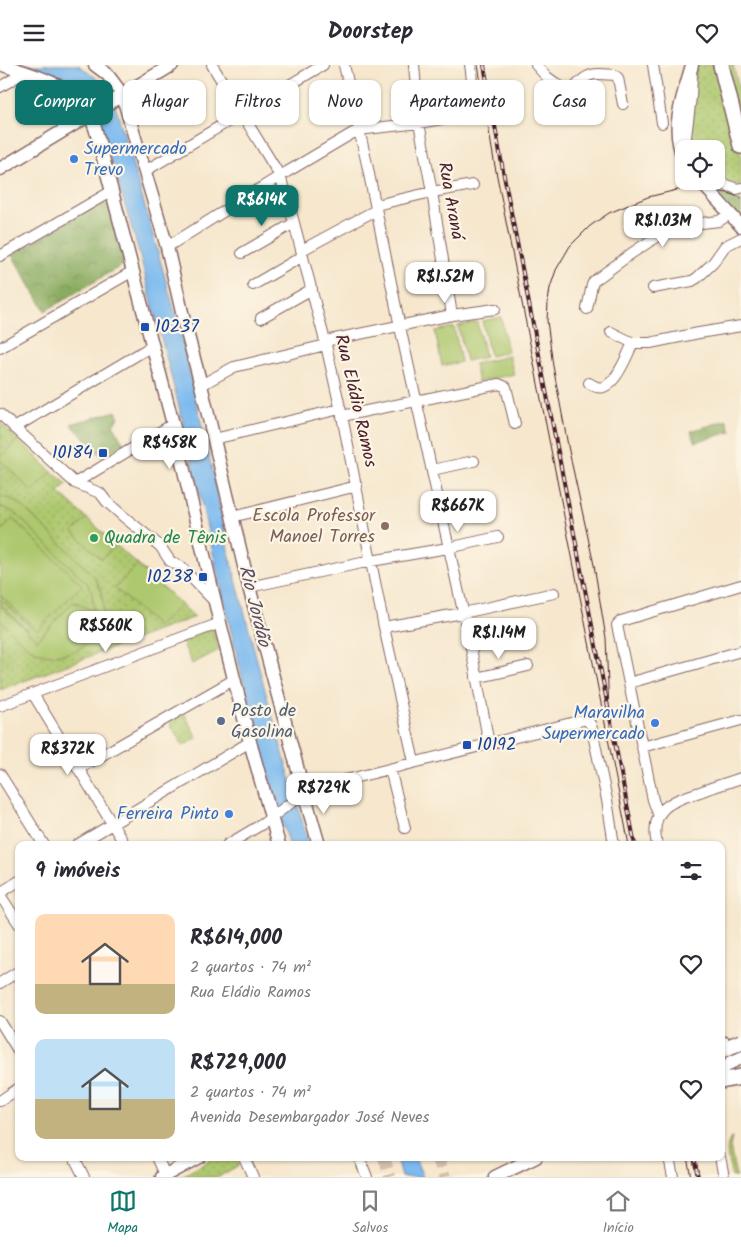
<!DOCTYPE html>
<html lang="pt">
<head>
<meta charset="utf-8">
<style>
  body { margin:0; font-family:Kalam,sans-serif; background:#f2f2f3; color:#2b2b33; height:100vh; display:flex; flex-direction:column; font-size:19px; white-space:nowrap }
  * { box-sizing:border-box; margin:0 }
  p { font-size:16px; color:#7c7c81 }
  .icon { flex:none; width:28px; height:28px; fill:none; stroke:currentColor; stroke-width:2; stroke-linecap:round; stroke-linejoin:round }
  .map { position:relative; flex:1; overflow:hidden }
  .drawer { position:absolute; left:15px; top:776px; width:710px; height:320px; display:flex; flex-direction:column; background:#fff; border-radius:10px; box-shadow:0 1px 4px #0004 }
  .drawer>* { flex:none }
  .banner { position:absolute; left:15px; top:15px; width:711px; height:45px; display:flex; gap:10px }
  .tools { position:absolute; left:675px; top:75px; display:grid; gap:10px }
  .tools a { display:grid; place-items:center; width:50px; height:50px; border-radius:10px; background:#fff; box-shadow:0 1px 4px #0004; font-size:25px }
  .price { position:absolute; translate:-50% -42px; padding:0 11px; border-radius:10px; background:#fff; color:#222; font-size:16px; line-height:32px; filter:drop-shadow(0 1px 2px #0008) }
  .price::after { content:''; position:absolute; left:50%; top:30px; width:15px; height:11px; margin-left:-8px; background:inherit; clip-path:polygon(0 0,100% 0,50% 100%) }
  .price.on { background:#0f766e; color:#fff }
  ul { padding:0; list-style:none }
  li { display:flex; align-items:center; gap:15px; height:125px; padding:0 20px }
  li span { display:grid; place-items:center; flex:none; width:140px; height:100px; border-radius:10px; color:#555 }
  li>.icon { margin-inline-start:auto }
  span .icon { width:60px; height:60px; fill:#fffc; stroke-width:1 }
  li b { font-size:21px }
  h2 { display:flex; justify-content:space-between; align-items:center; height:60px; padding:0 20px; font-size:21px }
  .pill { padding:0 18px; border-radius:10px; background:#fff; box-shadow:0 1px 4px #0004; font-size:18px; line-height:45px }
  .pill.on { background:#0f766e; color:#fff }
  header { display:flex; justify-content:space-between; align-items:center; height:65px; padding:0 20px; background:#fff; font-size:22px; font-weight:600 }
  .tab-bar { display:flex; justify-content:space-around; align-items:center; height:70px; border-top:1px solid #e1e1e2; background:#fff; font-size:14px; color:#7c7c81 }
  .tab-bar a { display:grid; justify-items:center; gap:2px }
  .tab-bar .on { color:#0f766e }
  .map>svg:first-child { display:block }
  .grass { fill:url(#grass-dots); stroke:#7c744c }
  .forest { fill:url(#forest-crowns); stroke:#6a6646 }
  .garden { fill:#adc86e; stroke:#7c744c }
  .water { fill:#7cbaef; stroke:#636c8d }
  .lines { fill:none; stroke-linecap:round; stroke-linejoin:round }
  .major-tunnel { stroke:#d4bfad; stroke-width:12; stroke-dasharray:12 6; stroke-linecap:butt }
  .minor-casing { stroke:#866564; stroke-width:12 }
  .major-casing { stroke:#866564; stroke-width:15 }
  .highway-casing { stroke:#866564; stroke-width:18 }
  .minor { stroke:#fff; stroke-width:10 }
  .major { stroke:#fff; stroke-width:12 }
  .highway { stroke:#fff; stroke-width:15 }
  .tram { stroke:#4a1f2b; stroke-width:1 }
  .rail-casing { stroke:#4a1f2b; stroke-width:4 }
  .rail { stroke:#fcf5e5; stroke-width:2; stroke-dasharray:5.5; stroke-linecap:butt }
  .highway-bridge-casing { stroke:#866564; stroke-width:18; stroke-linecap:butt }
  .highway-bridge { stroke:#fff; stroke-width:15 }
  .shop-dot { fill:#3f7fe0; stroke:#fcf5e5; stroke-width:2 }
  .transit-dot { fill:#1a4fb4; stroke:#fcf5e5; stroke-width:2 }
  .education-dot { fill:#8d6e63; stroke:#fcf5e5; stroke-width:2 }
  .leisure-dot { fill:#2e9e5b; stroke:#fcf5e5; stroke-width:2 }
  .service-dot { fill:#5c6f8a; stroke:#fcf5e5; stroke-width:2 }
  .labels { text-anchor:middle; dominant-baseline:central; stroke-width:4.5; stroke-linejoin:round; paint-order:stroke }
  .shop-label { font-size:18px; fill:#366cbe; stroke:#fcf5e5; text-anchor:end }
  .street-label { font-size:18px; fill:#4a1f2b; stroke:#fcf5e5 }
  .transit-label { font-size:18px; fill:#164399; stroke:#fcf5e5; text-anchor:start }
  .education-label { font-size:18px; fill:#785e54; stroke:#fcf5e5; text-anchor:end }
  .leisure-label { font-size:18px; fill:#27864d; stroke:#fcf5e5; text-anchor:start }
  .service-label { font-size:18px; fill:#4e5e75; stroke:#fcf5e5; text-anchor:start }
  .water-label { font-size:19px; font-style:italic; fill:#594e66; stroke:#fcf5e5 }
</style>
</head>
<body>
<header><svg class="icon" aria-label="menu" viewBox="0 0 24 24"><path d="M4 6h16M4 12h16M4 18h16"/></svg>Doorstep<svg class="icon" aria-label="heart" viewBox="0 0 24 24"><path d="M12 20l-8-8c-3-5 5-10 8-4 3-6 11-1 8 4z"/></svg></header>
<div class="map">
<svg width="741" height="1112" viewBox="0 0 741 1112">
  <defs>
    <pattern id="grass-dots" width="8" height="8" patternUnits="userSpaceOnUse" patternTransform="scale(1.25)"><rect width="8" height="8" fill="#adc86e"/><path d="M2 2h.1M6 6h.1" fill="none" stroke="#96ab5f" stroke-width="1.8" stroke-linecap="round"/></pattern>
    <pattern id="forest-crowns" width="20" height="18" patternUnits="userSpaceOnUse" patternTransform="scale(1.25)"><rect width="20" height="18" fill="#8aac61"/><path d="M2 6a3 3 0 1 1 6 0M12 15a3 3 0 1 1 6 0" fill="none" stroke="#738b50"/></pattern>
  </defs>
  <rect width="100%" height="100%" fill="#fcf5e5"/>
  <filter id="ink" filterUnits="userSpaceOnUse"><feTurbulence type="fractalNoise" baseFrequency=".02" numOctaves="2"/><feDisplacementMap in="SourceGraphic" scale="10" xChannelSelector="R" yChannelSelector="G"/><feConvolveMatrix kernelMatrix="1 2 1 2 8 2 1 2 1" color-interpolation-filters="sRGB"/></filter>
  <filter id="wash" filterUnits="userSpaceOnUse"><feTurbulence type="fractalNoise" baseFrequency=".0096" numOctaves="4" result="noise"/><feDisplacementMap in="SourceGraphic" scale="20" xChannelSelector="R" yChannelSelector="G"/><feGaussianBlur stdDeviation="1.12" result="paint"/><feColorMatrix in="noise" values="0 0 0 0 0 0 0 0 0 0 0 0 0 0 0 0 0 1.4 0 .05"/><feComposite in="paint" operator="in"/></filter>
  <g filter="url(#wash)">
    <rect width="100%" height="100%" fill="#f6e7cd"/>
    <!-- grass -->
    <path class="grass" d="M 696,0 L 719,0 L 741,89 L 741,121 L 716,114 L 716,84 L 690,84 Z
      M 724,0 L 733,0 L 741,32 L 741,64 Z
      M 0,357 L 52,407 L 67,419 L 59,428 L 195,552 L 0,625 Z
      M 212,563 L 219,585 L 192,599 L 182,576 Z
      M 184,648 L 197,673 L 183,681 L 169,657 Z
      M 731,1073 L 732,1073 L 730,1082 L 736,1112 L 732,1112 C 730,1101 723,1083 731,1073 Z
      M 216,1092 L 235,1093 L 239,1100 L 218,1112 L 180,1112 Z"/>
    <!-- forest -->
    <path class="forest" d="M 714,126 L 741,135 L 741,155 Z
      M 107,134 L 109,135 L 126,198 L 45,246 L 12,190 Z
      M 116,346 L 119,353 L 113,359 L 124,379 L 102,392 L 71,359 Z
      M 727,355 L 731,367 L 695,377 L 691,366 Z"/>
    <!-- garden -->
    <path class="garden" d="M 501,252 L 508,287 L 490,291 L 482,256 Z
      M 477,257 L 485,292 L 466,296 L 458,261 Z
      M 454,262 L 461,297 L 442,301 L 435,266 Z
      M 509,291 L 514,309 L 478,317 L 474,299 Z
      M 18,374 L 52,407 L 33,427 L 0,395 L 0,392 Z
      M 0,431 L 12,435 L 22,441 L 94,511 C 112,541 104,578 68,588 C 60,590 49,591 41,588 C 25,584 12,566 0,555 L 0,541 L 37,575 L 73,537 L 94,546 L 92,527 L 87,518 L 16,449 L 7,444 L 0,441 Z
      M 87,453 L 116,480 L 101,494 L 73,467 Z
      M 13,454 L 82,520 L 37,565 L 0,530 L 0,467 Z
      M 137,500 L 181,539 L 158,562 L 115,523 Z
      M 0,534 L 30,561 L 27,565 L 0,538 Z"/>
    <!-- water -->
    <path class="water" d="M 29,0 L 78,0 L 95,12 L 113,33 L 137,114 L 178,258 L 214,413 L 228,484 L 262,614 L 309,780 L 290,780 L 282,757 L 254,661 L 230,562 L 182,353 L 137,180 L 115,108 L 92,38 L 81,25 Z
      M 396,1093 L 415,1093 L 423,1112 L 401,1112 Z"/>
  </g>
  <g filter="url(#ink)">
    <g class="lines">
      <!-- major-tunnel -->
      <path class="major-tunnel" d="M 384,1092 L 390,1112
        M 437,1092 L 445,1112"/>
      <defs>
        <path id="minor" d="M 212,0 L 280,111 L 293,154 L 326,280 L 342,351 L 384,562 L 414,697
          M 344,0 L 367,99 L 400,262 L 470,578 L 489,679
          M 414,0 L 419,58 L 432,127 L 452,250
          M 536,0 L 547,12 L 568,27 C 573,25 576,21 580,17 C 591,6 600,9 615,10 L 618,13 L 623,39
          M 653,0 L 662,58
          M 0,22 L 25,7
          M 688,84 L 686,72 L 691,32 L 692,11
          M 145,106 L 323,0
          M 716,116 L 737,124 L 741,123
          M 376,140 L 432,127 L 473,120
          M 167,182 L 280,111 L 358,65 L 419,58 L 458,51 C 462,48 463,45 465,41 C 473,25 473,17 470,0
          M 302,185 L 376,145
          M 242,188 L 294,158
          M 0,191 L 112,126
          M 253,220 L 303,191
          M 653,223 L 692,216 L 697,213 L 713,198 L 725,181 L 741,173
          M 587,244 L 592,220 L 594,216 L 632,188 L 664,167 L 685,160 L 719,156 L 730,149
          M 261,253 L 312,224
          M 611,267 L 633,278 L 650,278 L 699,268 L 741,261
          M 325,276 L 452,250 L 495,244
          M 0,283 L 133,206
          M 589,318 C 592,320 594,321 597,322 C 614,327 627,290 633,278
          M 201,320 L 234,302 L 326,280
          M 0,349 L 75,418 L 100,428 L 107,437 L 124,452 L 160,481 L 170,496 L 180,501 L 216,538
          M 342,351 L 499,319 L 506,322 L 515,359
          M 14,363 L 152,281
          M 214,374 L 340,344
          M 432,405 L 474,396
          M 75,418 L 173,359
          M 232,452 L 357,421
          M 249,522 L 371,496 L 448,483 L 498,472
          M 384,562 L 463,548 L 554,528
          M 476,613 L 528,601
          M 629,618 L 741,586
          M 33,629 L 125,780
          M 0,641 L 220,558
          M 642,682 L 741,655
          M 78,704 L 235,614
          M 390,704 L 405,763
          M 0,709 L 44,780
          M 659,751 L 653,735 L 617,560 L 621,556 L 741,520
          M 77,780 L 250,677
          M 227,780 L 264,758 L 304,728 L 322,721 L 583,655 L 587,655 L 591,660 L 607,735 L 614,780
          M 657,780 C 649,744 670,736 700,727 C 713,722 727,718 741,713
          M 0,828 L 19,816
          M 0,830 L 19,859
          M 0,918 L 19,906
          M 0,956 L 19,987
          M 0,1036 L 19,1023
          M 74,1092 L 84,1112
          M 157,1092 L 166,1112
          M 244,1092 L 253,1112
          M 359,1092 L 367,1112
          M 669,1092 L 673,1112
          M 720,1092 L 724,1112"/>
        <path id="major" d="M 3,0 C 36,11 68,18 88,48 C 92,53 94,60 96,66 L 173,359 L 220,558 L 250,677 L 279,780
          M 95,0 L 107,9 L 122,29 L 167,182 L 184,256 L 201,320 L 249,522 L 304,728 L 319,780
          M 684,93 C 669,63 684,30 692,0
          M 0,104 L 172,0
          M 700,116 L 741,161
          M 721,977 L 741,983
          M 721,1005 L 730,998 L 741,993
          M 162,1112 L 199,1092
          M 495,1112 L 536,1092"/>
        <path id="highway" d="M 721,0 L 741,81
          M 721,1016 L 741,1012"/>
      </defs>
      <!-- minor casing -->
      <use href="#minor" class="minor-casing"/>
      <!-- major casing -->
      <use href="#major" class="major-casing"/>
      <!-- highway casing -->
      <use href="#highway" class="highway-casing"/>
      <!-- minor -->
      <use href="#minor" class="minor"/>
      <!-- major -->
      <use href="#major" class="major"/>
      <!-- highway -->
      <use href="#highway" class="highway"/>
      <!-- tram -->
      <path class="tram" d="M 478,0 L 494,96 L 629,780
        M 609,646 L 606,573 L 594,500 L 569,386 L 553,301 L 547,256 L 548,237 L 550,223 L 556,205 L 570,181 L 590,161 L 609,148 L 648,132 L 677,125 L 698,123 L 728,128 L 741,133
        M 687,1092 L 691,1112"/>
      <defs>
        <path id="rail" d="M 484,0 L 504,111 L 635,780
          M 694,1092 L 698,1112"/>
      </defs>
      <!-- rail casing -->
      <use href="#rail" class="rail-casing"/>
      <!-- rail -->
      <use href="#rail" class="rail"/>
      <defs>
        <path id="highway-bridge" d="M 731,981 L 741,977"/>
      </defs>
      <!-- highway-bridge casing -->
      <use href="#highway-bridge" class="highway-bridge-casing"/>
      <!-- highway-bridge -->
      <use href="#highway-bridge" class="highway-bridge"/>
    </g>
  </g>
  <!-- markers -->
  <g class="shop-dot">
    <circle cx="74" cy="94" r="5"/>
    <circle cx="655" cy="658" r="5"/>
    <circle cx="229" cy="749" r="5"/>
  </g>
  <g class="transit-dot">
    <rect x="140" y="257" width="10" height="10" rx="2.5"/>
    <rect x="98" y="383" width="10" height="10" rx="2.5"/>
    <rect x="198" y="507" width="10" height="10" rx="2.5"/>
    <rect x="462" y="675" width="10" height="10" rx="2.5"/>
  </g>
  <circle class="education-dot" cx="385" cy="461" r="5"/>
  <circle class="leisure-dot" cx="94" cy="473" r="5"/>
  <circle class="service-dot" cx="221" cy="656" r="5"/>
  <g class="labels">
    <!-- shop labels -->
    <g class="shop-label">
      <text x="84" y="84" text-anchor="start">Supermercado<tspan x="84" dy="21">Trevo</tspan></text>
      <text x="645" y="648">Maravilha<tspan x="645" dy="21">Supermercado</tspan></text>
      <text x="219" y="749">Ferreira Pinto</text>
    </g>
    <!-- street labels -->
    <g class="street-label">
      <text transform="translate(450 136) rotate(80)">Rua Araná</text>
      <text transform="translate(355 336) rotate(77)">Rua Eládio Ramos</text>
    </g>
    <!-- transit labels -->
    <g class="transit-label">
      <text x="155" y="262">10237</text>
      <text x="93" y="388" text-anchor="end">10184</text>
      <text x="193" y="512" text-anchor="end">10238</text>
      <text x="477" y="680">10192</text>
    </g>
    <!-- education labels -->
    <g class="education-label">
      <text x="375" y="451">Escola Professor<tspan x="375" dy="21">Manoel Torres</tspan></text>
    </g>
    <!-- leisure labels -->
    <g class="leisure-label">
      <text x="104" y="473">Quadra de Tênis</text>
    </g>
    <!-- service labels -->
    <g class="service-label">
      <text x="231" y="646">Posto de<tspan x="231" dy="21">Gasolina</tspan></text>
    </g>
    <!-- water labels -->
    <g class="water-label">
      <text transform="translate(254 541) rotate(76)">Rio Jordão</text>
    </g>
  </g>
</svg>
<div class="tools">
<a><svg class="icon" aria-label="locate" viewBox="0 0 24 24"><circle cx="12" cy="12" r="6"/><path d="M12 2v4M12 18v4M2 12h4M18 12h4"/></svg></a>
</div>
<b class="price on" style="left:262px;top:162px">R$614K</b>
<b class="price" style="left:663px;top:183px">R$1.03M</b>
<b class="price" style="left:445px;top:239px">R$1.52M</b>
<b class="price" style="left:170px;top:405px">R$458K</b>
<b class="price" style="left:458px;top:468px">R$667K</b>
<b class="price" style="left:106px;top:588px">R$560K</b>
<b class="price" style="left:499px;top:595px">R$1.14M</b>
<b class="price" style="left:68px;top:711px">R$372K</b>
<b class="price" style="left:324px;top:750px">R$729K</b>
<div class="banner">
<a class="pill on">Comprar</a>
<a class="pill">Alugar</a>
<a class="pill">Filtros</a>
<a class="pill">Novo</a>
<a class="pill">Apartamento</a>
<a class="pill">Casa</a>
</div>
<section class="drawer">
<h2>9 imóveis<svg class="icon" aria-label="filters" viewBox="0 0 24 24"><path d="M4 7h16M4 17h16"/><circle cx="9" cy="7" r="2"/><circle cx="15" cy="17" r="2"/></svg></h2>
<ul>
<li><span style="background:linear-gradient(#ffd9b3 70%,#c2b280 0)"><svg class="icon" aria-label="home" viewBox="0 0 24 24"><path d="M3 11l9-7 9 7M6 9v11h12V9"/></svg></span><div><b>R$614,000</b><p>2 quartos · 74 m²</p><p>Rua Eládio Ramos</p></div><svg class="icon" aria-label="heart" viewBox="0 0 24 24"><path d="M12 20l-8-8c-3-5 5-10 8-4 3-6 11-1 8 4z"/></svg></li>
<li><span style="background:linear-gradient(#bfe0f5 60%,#c2b280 0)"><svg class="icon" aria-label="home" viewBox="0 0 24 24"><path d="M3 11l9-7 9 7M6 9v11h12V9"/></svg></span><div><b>R$729,000</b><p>2 quartos · 74 m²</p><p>Avenida Desembargador José Neves</p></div><svg class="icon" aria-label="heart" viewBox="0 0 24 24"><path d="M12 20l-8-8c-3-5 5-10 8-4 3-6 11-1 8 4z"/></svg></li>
</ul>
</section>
</div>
<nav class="tab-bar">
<a class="on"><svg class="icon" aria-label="map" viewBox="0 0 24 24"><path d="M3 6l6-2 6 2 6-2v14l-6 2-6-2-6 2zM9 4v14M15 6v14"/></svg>Mapa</a>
<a><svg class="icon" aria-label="saved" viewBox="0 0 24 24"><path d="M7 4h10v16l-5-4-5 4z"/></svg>Salvos</a>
<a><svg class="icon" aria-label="home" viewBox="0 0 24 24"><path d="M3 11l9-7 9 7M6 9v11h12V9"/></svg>Início</a>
</nav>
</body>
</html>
